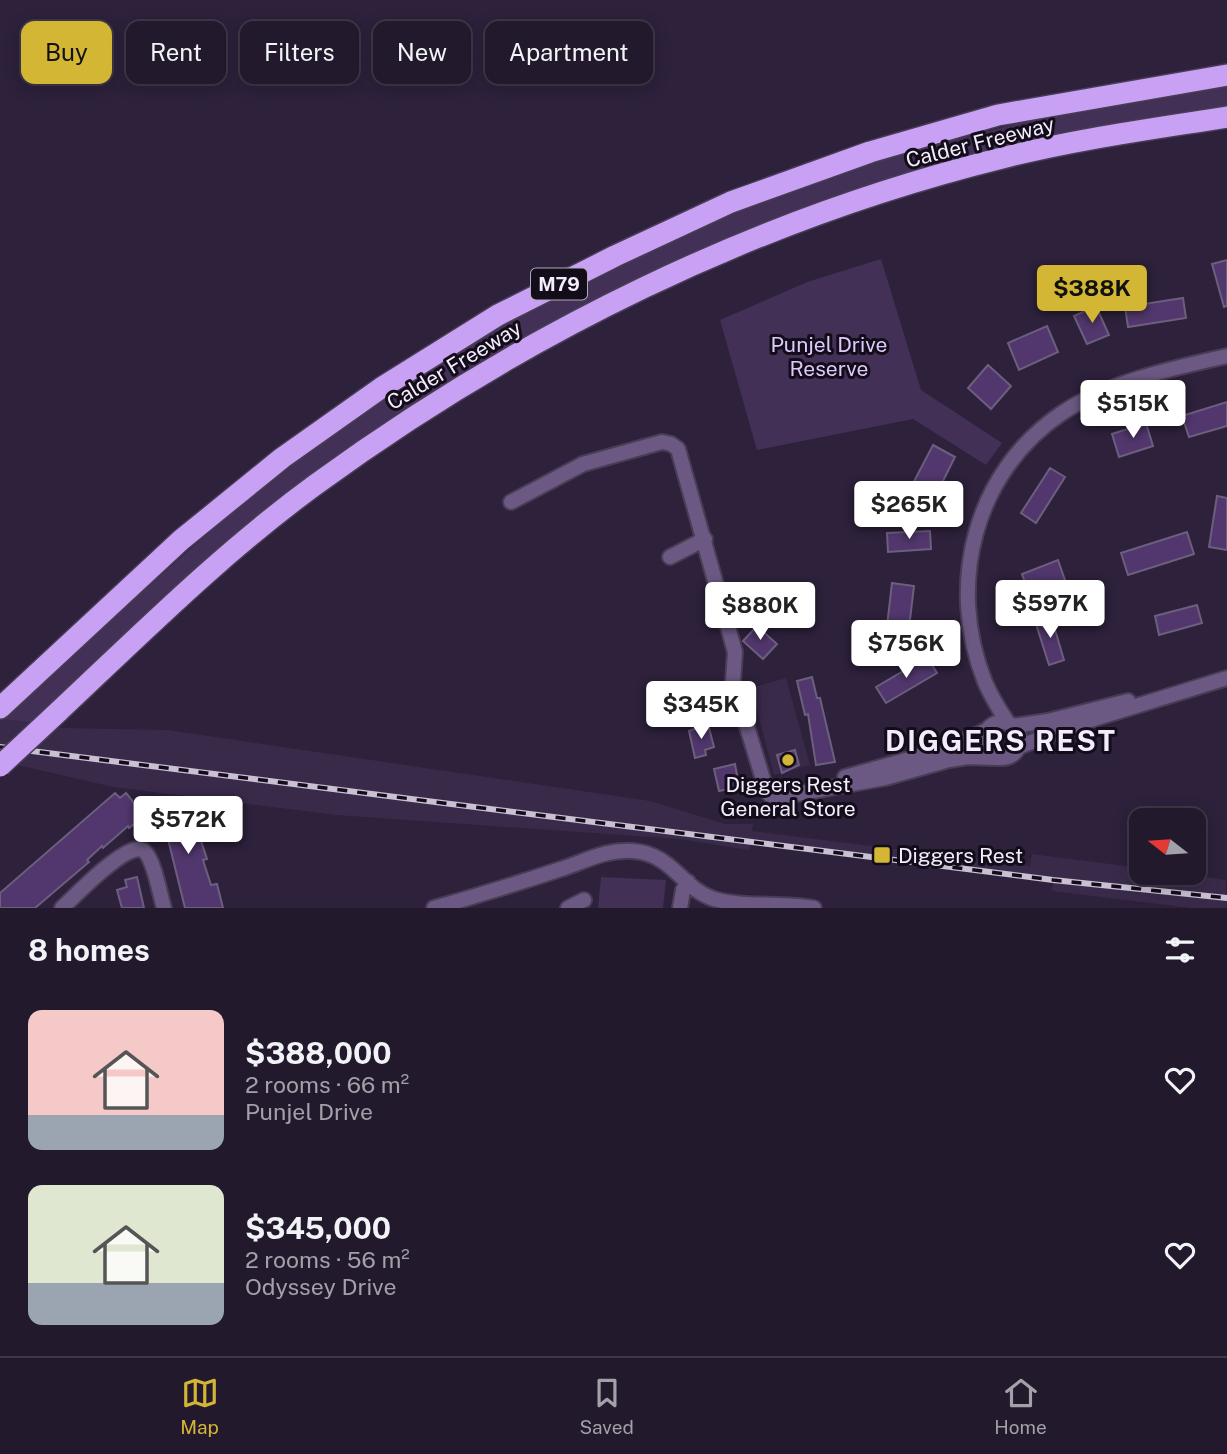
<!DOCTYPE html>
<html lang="en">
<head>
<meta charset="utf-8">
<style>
  body { margin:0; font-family:"Public Sans",sans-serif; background:#2a2234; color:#f1f3f6; height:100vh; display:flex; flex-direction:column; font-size:26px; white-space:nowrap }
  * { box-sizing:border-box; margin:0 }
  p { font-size:23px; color:#a2a0a9 }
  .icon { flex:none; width:38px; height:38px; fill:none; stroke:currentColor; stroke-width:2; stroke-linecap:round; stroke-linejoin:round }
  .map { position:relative; height:908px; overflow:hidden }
  .drawer { display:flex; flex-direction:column; background:#22192c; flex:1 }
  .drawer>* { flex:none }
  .banner { position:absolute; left:21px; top:21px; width:700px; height:63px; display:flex; gap:14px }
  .needle { width:46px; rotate:287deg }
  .tools { position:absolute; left:1129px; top:808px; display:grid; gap:14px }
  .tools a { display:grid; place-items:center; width:77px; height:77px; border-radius:14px; background:#22192c; box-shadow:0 4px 18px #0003,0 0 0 2px #3f3848; font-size:35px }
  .price { position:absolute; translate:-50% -60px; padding:0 16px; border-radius:7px; background:#fff; color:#222; font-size:23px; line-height:46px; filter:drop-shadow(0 2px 4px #0008) }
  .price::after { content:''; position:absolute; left:50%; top:42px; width:21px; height:16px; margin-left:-10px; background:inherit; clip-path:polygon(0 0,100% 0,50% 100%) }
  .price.selected { background:#d4b635; color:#111 }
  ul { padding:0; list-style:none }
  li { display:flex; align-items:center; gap:21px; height:175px; padding:0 28px }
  li span { display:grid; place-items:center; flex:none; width:196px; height:140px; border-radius:14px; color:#555 }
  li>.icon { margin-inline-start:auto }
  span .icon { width:84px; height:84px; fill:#fffc; stroke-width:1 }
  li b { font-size:30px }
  h2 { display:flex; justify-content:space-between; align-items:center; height:84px; padding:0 28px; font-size:30px }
  .tag { padding:0 24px; border-radius:14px; background:#22192c; box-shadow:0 4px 18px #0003,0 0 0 2px #3f3848; font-size:24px; line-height:63px }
  .tag.selected { background:#d4b635; color:#111 }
  .menu { display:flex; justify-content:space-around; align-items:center; height:98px; border-top:2px solid #3f3848; background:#22192c; font-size:19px; color:#a2a0a9 }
  .menu a { display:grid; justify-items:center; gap:4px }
  .menu .selected { color:#d4b635 }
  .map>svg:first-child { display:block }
  .built { fill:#392a4a }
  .green { fill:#423056 }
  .building { fill:#51376d; stroke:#6c5f7d; stroke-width:2 }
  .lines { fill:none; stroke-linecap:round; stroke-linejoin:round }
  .minor-casing { stroke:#493d56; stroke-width:18 }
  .highway-casing { stroke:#493d56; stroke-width:24 }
  .minor { stroke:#6c5983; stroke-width:14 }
  .highway { stroke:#c8a1f4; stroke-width:21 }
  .rail-casing { stroke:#c9c0d4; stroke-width:6 }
  .rail { stroke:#130d19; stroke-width:3.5; stroke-dasharray:10; stroke-linecap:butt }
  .highway-bridge-casing { stroke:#493d56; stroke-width:24; stroke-linecap:butt }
  .highway-bridge { stroke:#c8a1f4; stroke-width:21 }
  .poi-dot { fill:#d4b635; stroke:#130d19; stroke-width:2.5 }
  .labels { text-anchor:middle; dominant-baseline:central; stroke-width:6; stroke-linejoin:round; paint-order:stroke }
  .shield { fill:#130d19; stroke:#b0a9b9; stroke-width:2 }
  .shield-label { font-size:19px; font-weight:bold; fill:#f4ecfe }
  .street-label { font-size:21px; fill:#f4ecfe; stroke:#130d19 }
  .park-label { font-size:21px; fill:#dfc9fc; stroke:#130d19 }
  .poi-label { font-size:21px; fill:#f4ecfe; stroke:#130d19 }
  .district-label { font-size:28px; font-weight:bold; letter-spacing:2px; fill:#f4ecfe; stroke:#130d19 }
</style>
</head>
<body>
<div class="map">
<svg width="1227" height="908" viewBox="0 0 1227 908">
  <rect width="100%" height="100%" fill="#2d213b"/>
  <!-- built -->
  <path class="built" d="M 786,678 L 810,765 L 774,775 L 751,688 Z
    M 0,718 L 62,728 L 168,730 L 650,801 L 725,824 L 753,824 L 752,831 L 1030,866 L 1032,854 L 1141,868 L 1141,873 L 1178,873 L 1226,880 L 1227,908 L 1191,908 L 1052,891 L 1053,882 L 751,844 L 749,850 L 679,839 L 336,815 L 113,787 L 0,761 Z"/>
  <!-- green -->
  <path class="green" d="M 1227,83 L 1227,107 L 1184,113 L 1030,145 L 903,176 L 821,200 L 672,263 L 537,332 L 438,392 L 33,723 L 4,719 L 88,640 L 253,493 L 400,386 L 531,306 L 640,252 L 772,197 L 876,160 L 1027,121 Z
    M 881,259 L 921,390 L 1002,443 L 986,465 L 913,419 L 757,450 L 720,320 L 807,282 Z
    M 601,877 L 666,880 L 663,908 L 598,908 Z"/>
  <!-- building -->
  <path class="building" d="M 1227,260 L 1227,306 L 1224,307 L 1212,264 Z
    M 1183,298 L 1186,318 L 1128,327 L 1125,307 Z
    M 1096,306 L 1109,335 L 1087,344 L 1074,316 Z
    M 1047,326 L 1058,352 L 1019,370 L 1008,343 Z
    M 988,365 L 1011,386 L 991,409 L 968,388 Z
    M 1227,402 L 1227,426 L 1189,437 L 1182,416 Z
    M 1146,423 L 1153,446 L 1119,457 L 1112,434 Z
    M 933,445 L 955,457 L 933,501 L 910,489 Z
    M 1050,468 L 1065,477 L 1036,523 L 1021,513 Z
    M 1217,496 L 1227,498 L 1227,550 L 1209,547 Z
    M 930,531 L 931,549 L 888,552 L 887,533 Z
    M 1187,532 L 1194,554 L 1128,575 L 1121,553 Z
    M 1058,560 L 1066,583 L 1030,597 L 1022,574 Z
    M 892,583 L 914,586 L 909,628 L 887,626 Z
    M 1197,605 L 1202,623 L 1159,635 L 1155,616 Z
    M 1051,616 L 1064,660 L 1049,665 L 1035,621 Z
    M 757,626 L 777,644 L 763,659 L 743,641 Z
    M 927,657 L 937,673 L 886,703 L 876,687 Z
    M 812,677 L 817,698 L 820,698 L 835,762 L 816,765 L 808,714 L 805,715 L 797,681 Z
    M 708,724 L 714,747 L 705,750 L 706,755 L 695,758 L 689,731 Z
    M 795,750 L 799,765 L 782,773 L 777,755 Z
    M 735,764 L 739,787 L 719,791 L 714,769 Z
    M 115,793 L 120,798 L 126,793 L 142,813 L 136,818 L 138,821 L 129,828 L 128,826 L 103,848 L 102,846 L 87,860 L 89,862 L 35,908 L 0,908 L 0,893 Z
    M 167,800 L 168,807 L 188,801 L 207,859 L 203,860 L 211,885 L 217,884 L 223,908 L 185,908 L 165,827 L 162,828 L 154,804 Z
    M 137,877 L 144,908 L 122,908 L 117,890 L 127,887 L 125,880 Z"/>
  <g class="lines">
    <defs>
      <path id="minor" d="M 511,502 L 583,464 L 662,442 L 671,444 L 678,449 L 735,652 L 733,681 L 766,789 L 770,795 L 780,797 L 885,778 L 949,760 L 968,757 L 998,758
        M 670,557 L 705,539
        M984 740a18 18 0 1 1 36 0a18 18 0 1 1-36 0Z
        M 1008,723 C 999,709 991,697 985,682 C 946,585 974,472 1062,413 C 1108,382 1174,368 1227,356
        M 1013,726 L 1048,721 L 1128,701
        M 1019,747 L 1071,726 L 1227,678
        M 845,777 L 949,748 L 987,730
        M 62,908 C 74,897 130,838 144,851 C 154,859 160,895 164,908
        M 434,908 C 476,896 519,883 561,869 C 586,861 606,849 633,851 C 673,854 682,889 714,899 C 745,908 782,902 814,908
        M 568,908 L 584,900
        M 680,908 L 683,890 L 688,882"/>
      <path id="highway" d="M 0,708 L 181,540 L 282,458 L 381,388 L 498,315 L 615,256 L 731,202 L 870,152 L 998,115 L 1227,75
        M 58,712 C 141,634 222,553 315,485 C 520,335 755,219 1002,158 C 1076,139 1152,129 1227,117"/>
    </defs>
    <!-- minor casing -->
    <use href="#minor" class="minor-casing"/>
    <!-- highway casing -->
    <use href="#highway" class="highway-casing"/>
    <!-- minor -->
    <use href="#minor" class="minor"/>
    <!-- highway -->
    <use href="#highway" class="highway"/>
    <defs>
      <path id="rail" d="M 0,747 L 1053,880 L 1227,898"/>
    </defs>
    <!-- rail casing -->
    <use href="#rail" class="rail-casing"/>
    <!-- rail -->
    <use href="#rail" class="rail"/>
    <defs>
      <path id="highway-bridge" d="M 0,766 L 58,712"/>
    </defs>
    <!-- highway-bridge casing -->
    <use href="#highway-bridge" class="highway-bridge-casing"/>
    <!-- highway-bridge -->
    <use href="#highway-bridge" class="highway-bridge"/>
  </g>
  <!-- markers -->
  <g class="poi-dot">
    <circle cx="788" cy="760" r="7"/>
    <rect x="873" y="846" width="18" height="18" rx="3.5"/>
  </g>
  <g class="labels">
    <!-- shield labels -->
    <rect class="shield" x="531" y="268.5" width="56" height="31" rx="5"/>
    <g class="shield-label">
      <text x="559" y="284">M79</text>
    </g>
    <!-- street labels -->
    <g class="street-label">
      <text transform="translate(980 142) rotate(-14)">Calder Freeway</text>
      <text transform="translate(454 365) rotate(-31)">Calder Freeway</text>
    </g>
    <!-- park labels -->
    <g class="park-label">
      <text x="829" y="344">Punjel Drive<tspan x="829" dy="24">Reserve</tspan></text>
    </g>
    <!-- poi labels -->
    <g class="poi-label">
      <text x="788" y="784">Diggers Rest<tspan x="788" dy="24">General Store</tspan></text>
      <text x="898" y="855" text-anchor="start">Diggers Rest</text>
    </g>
    <!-- district labels -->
    <g class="district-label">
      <text x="1001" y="740">DIGGERS REST</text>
    </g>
  </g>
</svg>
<div class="tools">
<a><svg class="needle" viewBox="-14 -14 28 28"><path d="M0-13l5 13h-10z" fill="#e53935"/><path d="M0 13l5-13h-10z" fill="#a2a0a9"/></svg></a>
</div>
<b class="price selected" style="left:1092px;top:325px">$388K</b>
<b class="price" style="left:1133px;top:440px">$515K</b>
<b class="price" style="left:909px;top:541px">$265K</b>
<b class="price" style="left:1050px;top:640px">$597K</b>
<b class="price" style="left:760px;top:642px">$880K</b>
<b class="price" style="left:906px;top:680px">$756K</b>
<b class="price" style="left:701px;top:741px">$345K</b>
<b class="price" style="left:188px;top:856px">$572K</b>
<div class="banner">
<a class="tag selected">Buy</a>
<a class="tag">Rent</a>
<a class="tag">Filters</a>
<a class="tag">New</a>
<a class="tag">Apartment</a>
</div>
</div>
<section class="drawer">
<h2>8 homes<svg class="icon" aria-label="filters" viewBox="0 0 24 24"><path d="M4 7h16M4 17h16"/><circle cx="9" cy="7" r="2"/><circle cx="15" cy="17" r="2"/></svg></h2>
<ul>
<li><span style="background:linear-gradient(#f6c9c9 75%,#9aa5b1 0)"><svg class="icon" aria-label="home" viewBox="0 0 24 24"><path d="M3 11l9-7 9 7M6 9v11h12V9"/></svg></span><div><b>$388,000</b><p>2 rooms · 66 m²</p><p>Punjel Drive</p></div><svg class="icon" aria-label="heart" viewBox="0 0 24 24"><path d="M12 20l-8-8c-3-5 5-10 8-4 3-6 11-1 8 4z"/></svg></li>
<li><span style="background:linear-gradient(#dfe7d0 70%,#9aa5b1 0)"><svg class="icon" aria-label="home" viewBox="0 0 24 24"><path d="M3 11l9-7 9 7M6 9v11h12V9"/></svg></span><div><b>$345,000</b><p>2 rooms · 56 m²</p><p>Odyssey Drive</p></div><svg class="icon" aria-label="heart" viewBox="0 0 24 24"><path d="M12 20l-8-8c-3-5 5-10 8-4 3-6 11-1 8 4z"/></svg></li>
</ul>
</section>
<nav class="menu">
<a class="selected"><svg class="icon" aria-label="map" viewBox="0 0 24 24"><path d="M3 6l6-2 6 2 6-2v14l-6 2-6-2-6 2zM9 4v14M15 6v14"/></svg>Map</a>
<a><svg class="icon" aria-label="saved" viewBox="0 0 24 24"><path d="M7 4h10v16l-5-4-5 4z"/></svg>Saved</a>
<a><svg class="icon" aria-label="home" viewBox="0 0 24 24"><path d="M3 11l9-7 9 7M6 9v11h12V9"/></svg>Home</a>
</nav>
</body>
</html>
